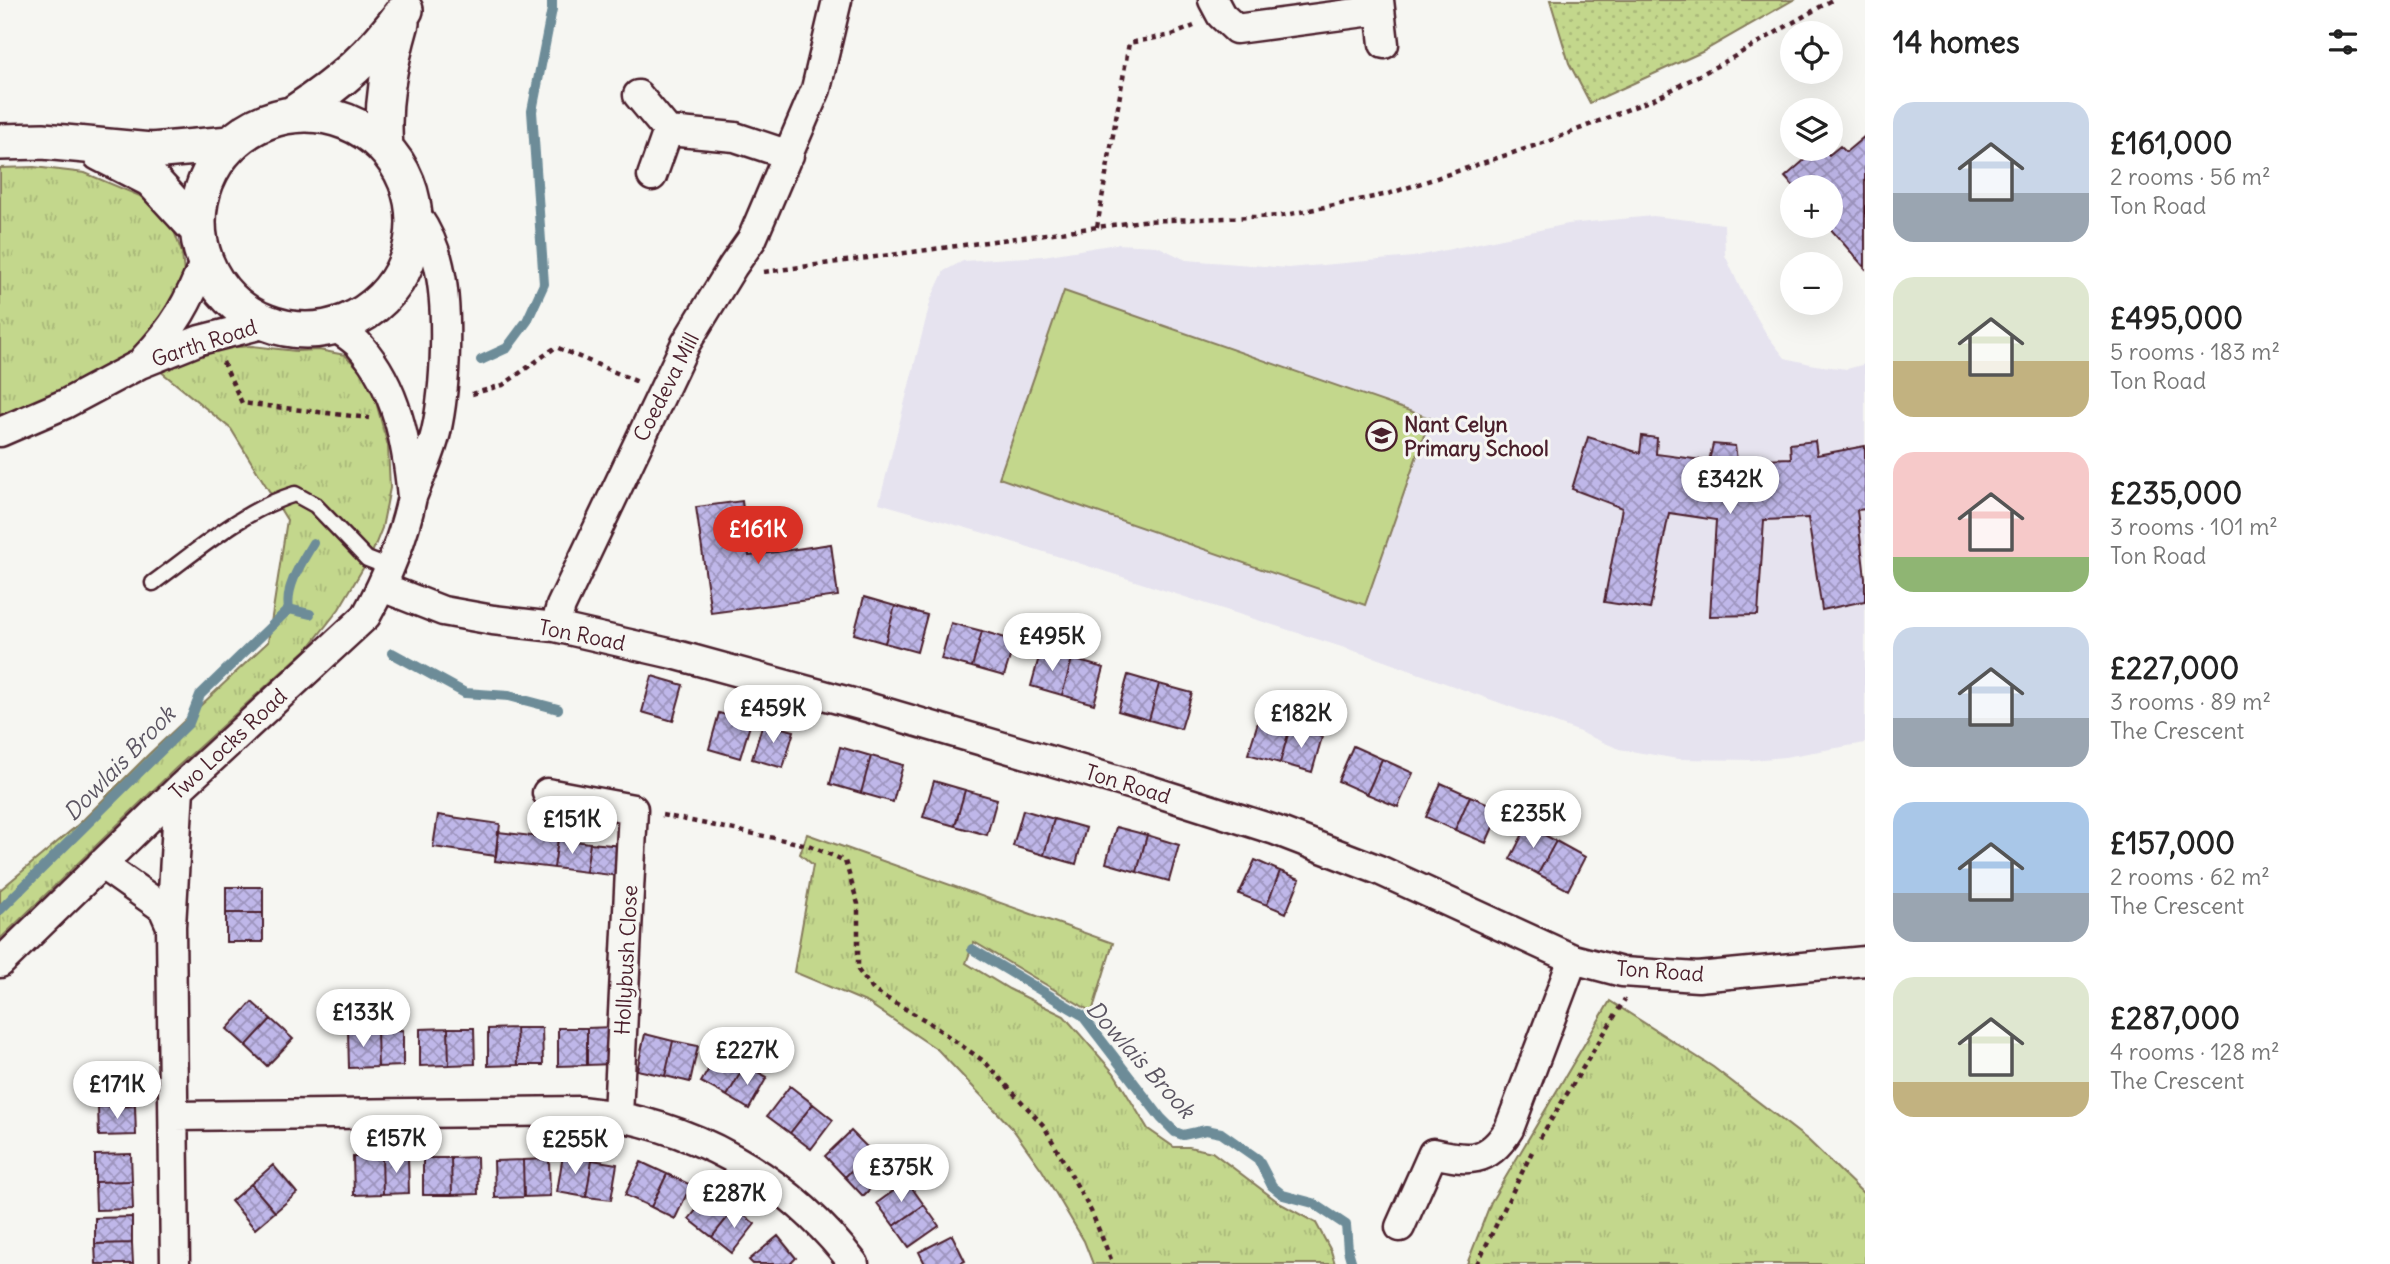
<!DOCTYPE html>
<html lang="en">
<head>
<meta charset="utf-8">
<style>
  body { margin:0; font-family:Delius,sans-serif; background:#f6f6f6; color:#222; height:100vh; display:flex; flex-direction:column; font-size:26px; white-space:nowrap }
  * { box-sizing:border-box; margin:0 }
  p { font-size:23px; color:#767676 }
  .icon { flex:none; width:38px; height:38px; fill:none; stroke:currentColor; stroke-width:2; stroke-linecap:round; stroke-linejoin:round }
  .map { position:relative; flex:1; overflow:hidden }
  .side { display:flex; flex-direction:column; background:#fff; width:525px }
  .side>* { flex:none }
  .tools { position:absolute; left:1780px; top:21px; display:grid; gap:14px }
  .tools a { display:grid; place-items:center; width:63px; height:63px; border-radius:50%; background:#fff; box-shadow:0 7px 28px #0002; font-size:35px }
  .price { position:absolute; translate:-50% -60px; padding:0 16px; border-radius:24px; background:#fff; color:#222; font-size:23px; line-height:46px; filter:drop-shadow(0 2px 4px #0008) }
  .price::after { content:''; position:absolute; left:50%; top:42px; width:21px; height:16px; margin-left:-10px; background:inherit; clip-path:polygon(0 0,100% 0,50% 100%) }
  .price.active { background:#d93025; color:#fff }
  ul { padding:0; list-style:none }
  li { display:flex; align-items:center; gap:21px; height:175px; padding:0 28px }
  li span { display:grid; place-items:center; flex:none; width:196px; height:140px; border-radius:21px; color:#555 }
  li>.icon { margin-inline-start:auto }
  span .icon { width:84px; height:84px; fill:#fffc; stroke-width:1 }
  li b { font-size:30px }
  h2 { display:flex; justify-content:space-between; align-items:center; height:84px; padding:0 28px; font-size:30px }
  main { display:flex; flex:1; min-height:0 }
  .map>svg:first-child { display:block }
  .built { fill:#e6e3ef }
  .grass { fill:url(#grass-tufts); stroke:#867b5c; stroke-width:2 }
  .garden { fill:url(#garden-dots); stroke:#867b5c; stroke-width:2 }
  .pitch { fill:#c3d78c; stroke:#867b5c; stroke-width:2 }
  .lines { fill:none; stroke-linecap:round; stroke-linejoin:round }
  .stream { stroke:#6d8c98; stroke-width:10 }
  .building { fill:url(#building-cross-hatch); stroke:#4a1f2b; stroke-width:2 }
  .service-casing { stroke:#4a1f2b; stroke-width:19 }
  .minor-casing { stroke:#4a1f2b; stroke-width:33 }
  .tertiary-casing { stroke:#4a1f2b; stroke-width:40 }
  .path { stroke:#4a1f2b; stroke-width:4.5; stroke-dasharray:5 5; stroke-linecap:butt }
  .service { stroke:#f6f6f2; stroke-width:14 }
  .minor { stroke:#f6f6f2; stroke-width:28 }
  .tertiary { stroke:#f6f6f2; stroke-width:35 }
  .labels { text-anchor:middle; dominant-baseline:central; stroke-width:6; stroke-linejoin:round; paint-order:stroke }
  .street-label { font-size:21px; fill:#4a1f2b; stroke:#f6f6f2 }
  .poi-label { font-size:21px; font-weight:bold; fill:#4a1f2b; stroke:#f6f6f2; text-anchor:start }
  .water-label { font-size:23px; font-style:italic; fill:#5b5562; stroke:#f6f6f2 }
</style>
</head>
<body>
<main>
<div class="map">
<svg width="1865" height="1264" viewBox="0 0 1865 1264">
  <defs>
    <pattern id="grass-tufts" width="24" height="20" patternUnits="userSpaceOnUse" patternTransform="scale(1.75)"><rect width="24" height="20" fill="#c3d78c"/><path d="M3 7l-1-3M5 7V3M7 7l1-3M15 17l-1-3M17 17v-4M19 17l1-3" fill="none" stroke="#a9b879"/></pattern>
    <pattern id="garden-dots" width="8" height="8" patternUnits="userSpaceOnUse" patternTransform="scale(1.75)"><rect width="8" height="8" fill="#c3d78c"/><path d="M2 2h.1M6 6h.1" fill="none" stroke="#a9b879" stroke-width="1.8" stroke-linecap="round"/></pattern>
    <pattern id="building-cross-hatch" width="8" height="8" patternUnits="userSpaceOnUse" patternTransform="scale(1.75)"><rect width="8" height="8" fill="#bfb7e9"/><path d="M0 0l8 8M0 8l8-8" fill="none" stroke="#9d94bd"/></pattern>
  </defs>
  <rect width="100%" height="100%" fill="#f6f6f2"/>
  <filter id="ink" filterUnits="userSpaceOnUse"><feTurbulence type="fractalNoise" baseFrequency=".0143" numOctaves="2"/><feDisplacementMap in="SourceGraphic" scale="14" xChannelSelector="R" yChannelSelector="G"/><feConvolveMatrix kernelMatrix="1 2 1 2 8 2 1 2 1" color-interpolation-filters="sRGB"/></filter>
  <g filter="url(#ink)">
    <!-- built -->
    <path class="built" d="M 1653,216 L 1724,224 L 1725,255 L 1741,290 L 1767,335 L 1785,358 L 1815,365 L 1847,369 L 1865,364 L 1865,743 L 1785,757 L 1752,760 L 1678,759 L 1619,749 L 1575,730 L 1373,657 L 991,535 L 879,503 L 931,299 L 944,271 L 963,261 L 1043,256 L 1116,244 L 1157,246 L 1186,260 L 1288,268 L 1413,257 L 1568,224 Z"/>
    <!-- grass -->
    <path class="grass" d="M 34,167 L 85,173 L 140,196 L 157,211 L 174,231 L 182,253 L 184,274 L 179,289 L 160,327 L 132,359 L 0,423 L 0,168 Z
      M 252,346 L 296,351 L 319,350 L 345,355 L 359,369 L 373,391 L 388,446 L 390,488 L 382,528 L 372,553 L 339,609 L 309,647 L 175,769 L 0,939 L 0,890 L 80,823 L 149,754 L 268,642 L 287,520 L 231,429 L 159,370 L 208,349 Z
      M 807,834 L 1113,943 L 1092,1012 L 974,942 L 966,963 L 1009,989 L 1064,1016 L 1114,1073 L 1148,1129 L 1174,1147 L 1189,1147 L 1212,1152 L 1281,1204 L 1316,1223 L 1331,1251 L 1335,1264 L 1093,1264 L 1084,1241 L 1042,1170 L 1012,1128 L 938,1050 L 868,1003 L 794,972 L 813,865 L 800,854 Z
      M 1610,1001 L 1713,1067 L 1808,1140 L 1865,1195 L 1865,1264 L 1467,1264 L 1491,1202 Z"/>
    <!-- garden -->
    <path class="garden" d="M 1550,0 L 1793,0 L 1702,52 L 1590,103 L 1569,63 Z"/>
    <!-- pitch -->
    <path class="pitch" d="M 1064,291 L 1430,418 L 1365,605 L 999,478 Z"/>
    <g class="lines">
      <!-- stream -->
      <path class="stream" d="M 481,360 L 507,348 L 527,321 L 544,284 L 532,111 L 552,9 L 552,0
        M 289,609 L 310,614
        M 392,653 L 465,693 L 509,696 L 558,709
        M 0,910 L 189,723 L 200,695 L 289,609 C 285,586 302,562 313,543
        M 972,949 L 1082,1015 L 1161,1118 L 1175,1132 L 1183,1135 L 1206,1130 L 1221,1133 L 1258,1159 L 1272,1186 L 1283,1195 L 1313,1203 L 1346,1225 L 1348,1250 L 1352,1264"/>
    </g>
    <!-- building -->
    <path class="building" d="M 1865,136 L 1865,268 L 1828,226 L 1830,226 L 1830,187 L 1794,187 L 1785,177 L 1817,149 L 1824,149 L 1829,155 L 1840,146 L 1846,152 Z
      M 1642,436 L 1657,438 L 1656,454 L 1709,461 L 1713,444 L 1735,446 L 1737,460 L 1791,458 L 1790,444 L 1815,441 L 1817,455 L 1865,446 L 1865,509 L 1857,510 L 1865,578 L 1865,601 L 1822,610 L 1808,518 L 1764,520 L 1758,615 L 1710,616 L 1716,520 L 1669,513 L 1650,609 L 1604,602 L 1622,508 L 1572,489 L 1588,437 L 1640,453 Z
      M 742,501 L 749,556 L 831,544 L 838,596 L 711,613 L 696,507 Z
      M 864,597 L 895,606 L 885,643 L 854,634 Z
      M 895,606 L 927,615 L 917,652 L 885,643 Z
      M 951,623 L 982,631 L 972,667 L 941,659 Z
      M 982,631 L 1015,641 L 1004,676 L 972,667 Z
      M 1041,650 L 1072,659 L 1062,695 L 1031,686 Z
      M 1072,659 L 1104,668 L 1094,704 L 1062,695 Z
      M 1128,675 L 1159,684 L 1149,720 L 1118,711 Z
      M 652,676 L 683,685 L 673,721 L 642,712 Z
      M 1159,684 L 1192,693 L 1181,729 L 1149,720 Z
      M 719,713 L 751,722 L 740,758 L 709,749 Z
      M 1259,719 L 1290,727 L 1280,763 L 1248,754 Z
      M 763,723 L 794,731 L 783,768 L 752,759 Z
      M 1290,727 L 1322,737 L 1312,772 L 1280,763 Z
      M 1353,746 L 1382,759 L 1367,794 L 1338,781 Z
      M 840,747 L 871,756 L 861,793 L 830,784 Z
      M 871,756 L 903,765 L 893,802 L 861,793 Z
      M 1382,759 L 1413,773 L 1398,807 L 1367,794 Z
      M 934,781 L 965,790 L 955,826 L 923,817 Z
      M 1441,783 L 1470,796 L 1455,830 L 1426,817 Z
      M 965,790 L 997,799 L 987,835 L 955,826 Z
      M 1470,796 L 1501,809 L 1486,843 L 1455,830 Z
      M 1023,810 L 1054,819 L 1044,855 L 1013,846 Z
      M 438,815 L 500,824 L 496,856 L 433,847 Z
      M 1054,819 L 1086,828 L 1076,864 L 1044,855 Z
      M 1527,826 L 1556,841 L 1538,874 L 1510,859 Z
      M 1116,827 L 1147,835 L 1137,872 L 1106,863 Z
      M 498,832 L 558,839 L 554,868 L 495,861 Z
      M 1147,835 L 1179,845 L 1169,881 L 1137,872 Z
      M 558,839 L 590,843 L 586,872 L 554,868 Z
      M 1556,841 L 1585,857 L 1568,890 L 1538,874 Z
      M 590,843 L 622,846 L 619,876 L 586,872 Z
      M 1255,860 L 1280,871 L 1267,905 L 1239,894 Z
      M 1280,871 L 1300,879 L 1286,913 L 1267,905 Z
      M 226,887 L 263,887 L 263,913 L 226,913 Z
      M 226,913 L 263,913 L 263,942 L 226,942 Z
      M 252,1002 L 271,1019 L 246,1046 L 227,1029 Z
      M 271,1019 L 293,1039 L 267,1066 L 246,1046 Z
      M 612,1027 L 613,1064 L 587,1065 L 587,1028 Z
      M 448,1028 L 449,1065 L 420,1066 L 420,1029 Z
      M 448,1028 L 474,1028 L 475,1064 L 449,1065 Z
      M 516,1028 L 518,1065 L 488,1066 L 488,1029 Z
      M 516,1028 L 542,1028 L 543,1065 L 518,1065 Z
      M 558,1028 L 587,1028 L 587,1065 L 558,1066 Z
      M 403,1030 L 403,1066 L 378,1067 L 377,1031 Z
      M 348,1031 L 377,1031 L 378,1067 L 349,1068 Z
      M 645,1034 L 673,1041 L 665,1076 L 637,1070 Z
      M 673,1041 L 698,1046 L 690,1082 L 665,1076 Z
      M 720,1050 L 745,1065 L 727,1096 L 701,1082 Z
      M 745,1065 L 767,1077 L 749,1109 L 727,1096 Z
      M 135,1080 L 135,1106 L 98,1107 L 98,1081 Z
      M 790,1086 L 813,1104 L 790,1133 L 767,1116 Z
      M 813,1104 L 833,1120 L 811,1149 L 790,1133 Z
      M 135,1106 L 136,1135 L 99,1136 L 98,1107 Z
      M 851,1131 L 871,1151 L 845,1177 L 825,1156 Z
      M 871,1151 L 890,1170 L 863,1196 L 845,1177 Z
      M 131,1154 L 132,1181 L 95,1182 L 95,1155 Z
      M 563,1155 L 592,1160 L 586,1197 L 557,1192 Z
      M 408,1156 L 409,1193 L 383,1194 L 382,1157 Z
      M 353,1157 L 382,1157 L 383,1194 L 354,1195 Z
      M 477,1157 L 478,1194 L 452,1195 L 451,1158 Z
      M 423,1158 L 451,1158 L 452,1195 L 423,1195 Z
      M 549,1159 L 550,1196 L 524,1197 L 523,1160 Z
      M 523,1160 L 524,1197 L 495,1198 L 494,1161 Z
      M 592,1160 L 617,1164 L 611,1200 L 586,1197 Z
      M 641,1162 L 667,1174 L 651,1207 L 625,1195 Z
      M 273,1165 L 297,1193 L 275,1212 L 251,1184 Z
      M 667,1174 L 691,1185 L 675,1219 L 651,1207 Z
      M 132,1181 L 133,1209 L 96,1210 L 95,1182 Z
      M 907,1181 L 924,1205 L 894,1226 L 877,1203 Z
      M 251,1184 L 275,1212 L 255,1229 L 231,1201 Z
      M 712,1190 L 735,1208 L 712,1237 L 689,1219 Z
      M 924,1205 L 939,1226 L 909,1247 L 894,1226 Z
      M 735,1208 L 755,1224 L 732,1253 L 712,1237 Z
      M 132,1217 L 132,1243 L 95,1244 L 95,1218 Z
      M 952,1235 L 965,1261 L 959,1264 L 925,1264 L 919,1252 Z
      M 778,1236 L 796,1258 L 790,1264 L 753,1264 L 749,1260 Z
      M 132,1243 L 133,1264 L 96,1264 L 95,1244 Z"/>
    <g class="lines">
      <defs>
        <path id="service" d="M 153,583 C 197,551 243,510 295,494 L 315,505 L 367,559 L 390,568"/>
        <path id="minor" d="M 1213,0 L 1221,15 L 1236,29 L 1380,10
          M 1379,0 L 1384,44
          M 638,95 L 668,131 L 652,176
          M 668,131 L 735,137 L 789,155
          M 334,326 C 342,332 353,338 360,346 C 397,388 407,444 412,497 C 420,476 431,454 436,432 C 446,388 449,310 439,266 C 435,247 426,229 415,213
          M 144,359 C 175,327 189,302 205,260
          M 0,432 L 65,404 L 140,364 L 200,340 L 267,323
          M 382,587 L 443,611 L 493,620 L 555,627 L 673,654 L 860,705 L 1143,788 L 1275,830 L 1379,870 L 1573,959 L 1622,972 L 1698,977 L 1865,961
          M 555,627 L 561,606 L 686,343 L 733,266 L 752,239 L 816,89 L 837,0
          M 547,793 L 633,809 L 618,1115
          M 101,864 L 163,908 L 171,926 L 175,1264
          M 171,926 L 179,789
          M 0,963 L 179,789 L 366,616 C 387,578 403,540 412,497
          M 175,1116 L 580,1111 C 691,1122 787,1176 854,1264
          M 1400,1227 L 1433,1153 C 1468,1161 1488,1164 1509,1129 L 1573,959"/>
        <path id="tertiary" d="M198 222a108 108 0 1 1 216 0a108 108 0 1 1-216 0Z
          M 293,114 C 340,83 372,56 405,10
          M 0,142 L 43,141 L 151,151 L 230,144
          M 385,147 C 381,104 389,65 401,23
          M 100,153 L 151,179 L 198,230"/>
      </defs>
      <!-- service casing -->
      <use href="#service" class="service-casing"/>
      <!-- minor casing -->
      <use href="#minor" class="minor-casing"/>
      <!-- tertiary casing -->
      <use href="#tertiary" class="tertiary-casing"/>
      <!-- path -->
      <path class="path" d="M 1097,227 L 1129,43 L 1172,35 L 1194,26
        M 764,272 L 1142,221 L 1281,216 L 1388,194 L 1552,140 L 1656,98 L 1730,59 L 1832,0
        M 223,362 L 242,403 L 369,418
        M 472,394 L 503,385 L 556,347 L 638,382
        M 662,815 L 808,845 L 845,861 L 858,904 L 858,970 L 874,991 L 925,1020 L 985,1062 L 1044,1126 L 1091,1211 L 1113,1264
        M 1540,1138 L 1625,999
        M 1477,1264 L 1532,1152"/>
      <!-- service -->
      <use href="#service" class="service"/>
      <!-- minor -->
      <use href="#minor" class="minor"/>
      <!-- tertiary -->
      <use href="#tertiary" class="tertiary"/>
    </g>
  </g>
  <!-- icons -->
  <defs>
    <symbol id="school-ring" viewBox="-11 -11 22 22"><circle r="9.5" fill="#f6f6f2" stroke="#4a1f2b" stroke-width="1.5"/><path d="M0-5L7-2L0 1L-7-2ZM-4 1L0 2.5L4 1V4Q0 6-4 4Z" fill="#4a1f2b"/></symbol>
  </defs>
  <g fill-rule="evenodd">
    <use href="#school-ring" x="1364" y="418" width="35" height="35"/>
  </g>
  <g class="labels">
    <!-- street labels -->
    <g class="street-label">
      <text transform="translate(204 343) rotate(-18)">Garth Road</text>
      <text transform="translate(666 387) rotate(-63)">Coedeva Mill</text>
      <text transform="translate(582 635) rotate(11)">Ton Road</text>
      <text transform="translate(228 744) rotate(-43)">Two Locks Road</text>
      <text transform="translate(1128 784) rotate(17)">Ton Road</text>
      <text transform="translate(626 960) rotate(-87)">Hollybush Close</text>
      <text transform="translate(1660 971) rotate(4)">Ton Road</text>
    </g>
    <!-- poi labels -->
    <g class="poi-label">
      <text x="1404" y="424">Nant Celyn<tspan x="1404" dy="24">Primary School</tspan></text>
    </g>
    <!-- water labels -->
    <g class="water-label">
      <text transform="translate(119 763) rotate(-46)">Dowlais Brook</text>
      <text transform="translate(1141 1059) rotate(48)">Dowlais Brook</text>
    </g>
  </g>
</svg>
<div class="tools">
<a><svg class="icon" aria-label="locate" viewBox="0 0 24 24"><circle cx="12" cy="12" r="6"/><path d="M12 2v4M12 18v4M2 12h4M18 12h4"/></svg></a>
<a><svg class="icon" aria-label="layers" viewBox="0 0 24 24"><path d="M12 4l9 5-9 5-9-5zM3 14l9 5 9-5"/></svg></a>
<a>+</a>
<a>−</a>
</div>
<b class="price" style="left:1730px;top:516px">£342K</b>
<b class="price active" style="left:758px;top:566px">£161K</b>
<b class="price" style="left:1052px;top:673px">£495K</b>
<b class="price" style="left:773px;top:745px">£459K</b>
<b class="price" style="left:1301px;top:750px">£182K</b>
<b class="price" style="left:1533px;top:850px">£235K</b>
<b class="price" style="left:572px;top:856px">£151K</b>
<b class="price" style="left:363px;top:1049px">£133K</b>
<b class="price" style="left:747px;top:1087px">£227K</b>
<b class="price" style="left:117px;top:1121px">£171K</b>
<b class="price" style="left:396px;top:1175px">£157K</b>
<b class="price" style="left:575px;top:1176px">£255K</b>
<b class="price" style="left:901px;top:1204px">£375K</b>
<b class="price" style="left:734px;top:1230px">£287K</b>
</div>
<section class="side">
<h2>14 homes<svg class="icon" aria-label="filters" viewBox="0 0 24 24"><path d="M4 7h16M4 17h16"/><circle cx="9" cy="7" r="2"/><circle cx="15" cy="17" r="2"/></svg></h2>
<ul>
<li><span style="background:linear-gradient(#c9d6e8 65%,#9aa5b1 0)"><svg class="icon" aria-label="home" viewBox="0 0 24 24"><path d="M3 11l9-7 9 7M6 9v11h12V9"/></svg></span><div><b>£161,000</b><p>2 rooms · 56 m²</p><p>Ton Road</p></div></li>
<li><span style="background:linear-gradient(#dfe7d0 60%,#c2b280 0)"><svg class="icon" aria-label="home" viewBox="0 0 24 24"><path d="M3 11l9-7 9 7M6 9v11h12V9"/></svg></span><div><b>£495,000</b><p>5 rooms · 183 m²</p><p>Ton Road</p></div></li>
<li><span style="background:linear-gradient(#f6c9c9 75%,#8fb573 0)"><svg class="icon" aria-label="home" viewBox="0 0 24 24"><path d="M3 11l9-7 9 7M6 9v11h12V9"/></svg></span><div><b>£235,000</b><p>3 rooms · 101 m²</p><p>Ton Road</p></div></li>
<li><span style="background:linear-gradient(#c9d6e8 65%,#9aa5b1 0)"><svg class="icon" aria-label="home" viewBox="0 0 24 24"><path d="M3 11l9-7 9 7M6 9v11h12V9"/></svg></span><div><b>£227,000</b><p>3 rooms · 89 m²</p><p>The Crescent</p></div></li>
<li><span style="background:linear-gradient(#a9c7e8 65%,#9aa5b1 0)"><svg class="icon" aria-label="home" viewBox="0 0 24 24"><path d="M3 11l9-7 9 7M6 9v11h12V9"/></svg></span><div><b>£157,000</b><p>2 rooms · 62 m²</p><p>The Crescent</p></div></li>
<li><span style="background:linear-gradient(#dfe7d0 75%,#c2b280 0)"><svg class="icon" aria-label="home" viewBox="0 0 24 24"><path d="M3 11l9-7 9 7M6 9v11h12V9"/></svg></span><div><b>£287,000</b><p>4 rooms · 128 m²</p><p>The Crescent</p></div></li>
</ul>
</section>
</main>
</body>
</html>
